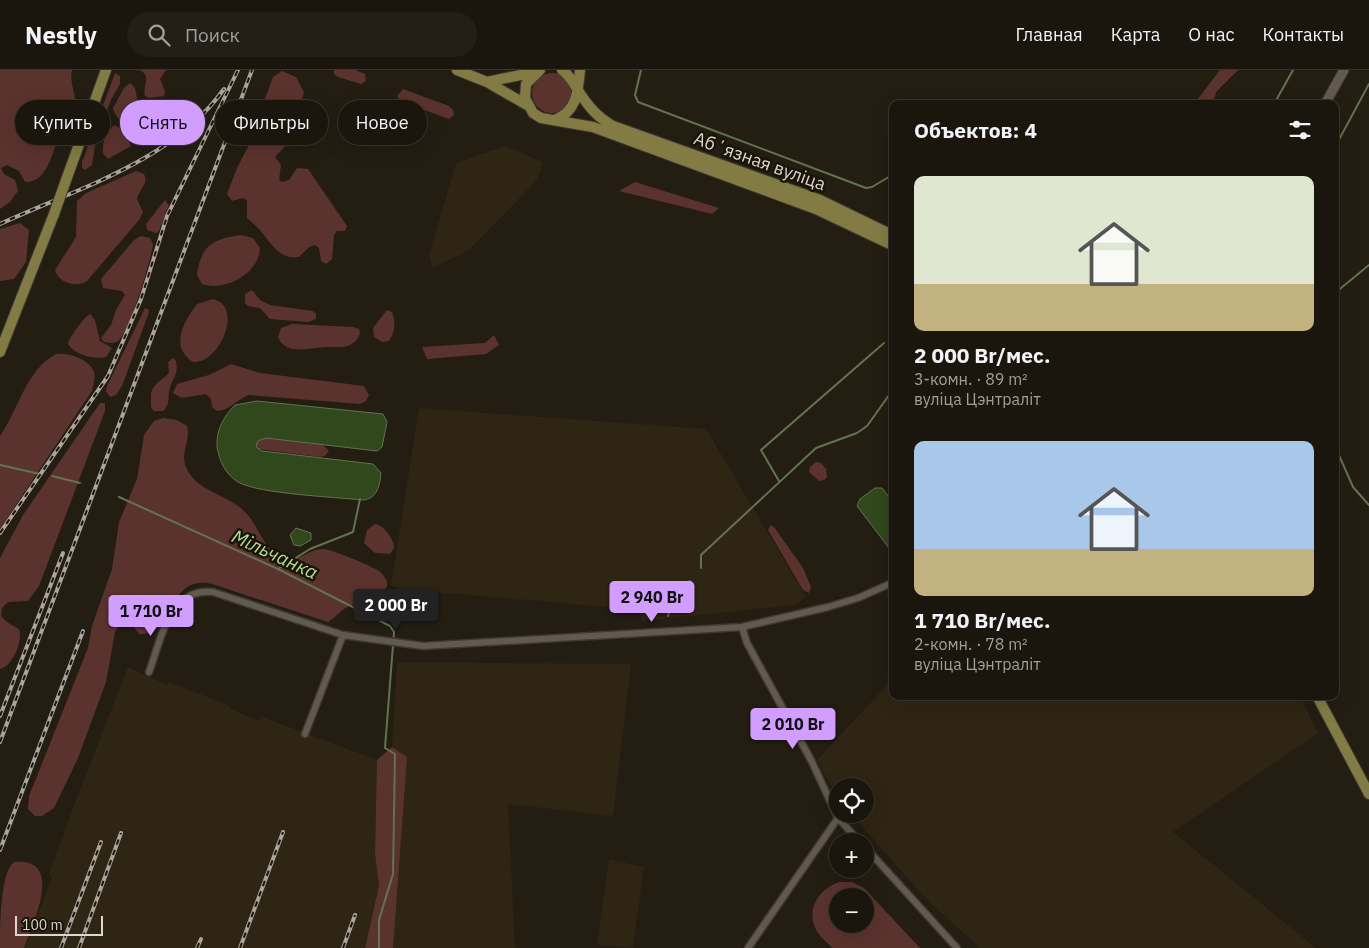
<!DOCTYPE html>
<html lang="ru">
<head>
<meta charset="utf-8">
<style>
  body { margin:0; font-family:"IBM Plex Sans",sans-serif; background:#231f17; color:#f1f3f6; height:100vh; display:flex; flex-direction:column; font-size:19px; white-space:nowrap }
  * { box-sizing:border-box; margin:0 }
  p { font-size:16px; color:#9f9f9e }
  .icon { flex:none; width:28px; height:28px; fill:none; stroke:currentColor; stroke-width:2; stroke-linecap:round; stroke-linejoin:round }
  .map { position:relative; flex:1; overflow:hidden }
  .drawer { position:absolute; left:889px; top:30px; width:450px; height:600px; display:flex; flex-direction:column; background:#1a160e; border-radius:10px; box-shadow:0 5px 20px #0002,0 0 0 1px #38352e }
  .drawer>* { flex:none }
  .guide { position:absolute; left:15px; top:30px; width:475px; height:45px; display:flex; gap:10px }
  .controls { position:absolute; left:829px; top:708px; display:grid; gap:10px }
  .controls a { display:grid; place-items:center; width:45px; height:45px; border-radius:50%; background:#1a160e; box-shadow:0 5px 20px #0002,0 0 0 1px #38352e; font-size:25px }
  .scale { position:absolute; left:15px; bottom:12px; width:88px; box-sizing:border-box; padding-left:5px; border:2px solid #dbd6cf; border-top:0; font-size:14px; line-height:18px; white-space:nowrap; color:#dbd6cf; -webkit-text-stroke:4px #1a1409; paint-order:stroke }
  .price { position:absolute; translate:-50% -42px; padding:0 11px; border-radius:5px; background:#d19dfe; color:#111; font-size:16px; line-height:32px; filter:drop-shadow(0 1px 2px #0008) }
  .price::after { content:''; position:absolute; left:50%; top:30px; width:15px; height:11px; margin-left:-8px; background:inherit; clip-path:polygon(0 0,100% 0,50% 100%) }
  .price.active { background:#222; color:#fff }
  ul { padding:0; list-style:none }
  li { display:grid; align-content:center; gap:10px; height:265px; padding:0 25px }
  li span { display:grid; place-items:center; height:155px; border-radius:10px; color:#555 }
  li>.icon { margin-inline-start:auto }
  span .icon { width:90px; height:90px; fill:#fffc; stroke-width:1 }
  li b { font-size:21px }
  h2 { display:flex; justify-content:space-between; align-items:center; height:60px; padding:0 25px; font-size:21px }
  .chip { padding:0 18px; border-radius:22px; background:#1a160e; box-shadow:0 5px 20px #0002,0 0 0 1px #38352e; font-size:18px; line-height:45px }
  .chip.active { background:#d19dfe; color:#111 }
  header { display:flex; align-items:center; gap:30px; box-sizing:border-box; height:70px; padding:0 25px; background:#1a160e; border-bottom:1px solid #38352e }
  header strong { font-size:24px }
  nav { display:flex; gap:28px; margin-inline-start:auto; font-size:18px }
  .search { width:350px; height:45px; background:#231f17; display:flex; align-items:center; gap:12px; box-sizing:border-box; padding:0 18px; border-radius:28px; color:#9f9f9e; font-size:19px }
  .map>svg:first-child { display:block }
  .built { fill:#2f2514 }
  .green { fill:#5b332e; fill-rule:evenodd }
  .water { fill:#30481b; stroke:#637351 }
  .lines { fill:none; stroke-linecap:round; stroke-linejoin:round }
  .stream { stroke:#637351; stroke-width:2 }
  .street-casing { stroke:#3e3932; stroke-width:9 }
  .secondary-casing { stroke:#3e3932; stroke-width:11 }
  .primary-casing { stroke:#3e3932; stroke-width:12 }
  .street { stroke:#625a4e; stroke-width:6 }
  .secondary { stroke:#625a4e; stroke-width:9 }
  .primary { stroke:#827c44; stroke-width:10 }
  .rail-casing { stroke:#aaa49c; stroke-width:4 }
  .rail { stroke:#1a1409; stroke-width:2; stroke-dasharray:5.5; stroke-linecap:butt }
  .primary-bridge-casing { stroke:#3e3932; stroke-width:12; stroke-linecap:butt }
  .primary-bridge { stroke:#827c44; stroke-width:10 }
  .labels { text-anchor:middle; dominant-baseline:central; stroke-width:5; stroke-linejoin:round; paint-order:stroke }
  .street-label { font-size:18px; fill:#dbd6cf; stroke:#1a1409 }
  .water-label { font-size:19px; font-style:italic; fill:#b2dc94; stroke:#1a1409 }
</style>
</head>
<body>
<header>
<strong>Nestly</strong>
<div class="search"><svg class="icon" aria-label="search" viewBox="0 0 24 24"><circle cx="10" cy="10" r="6"/><path d="M15 15l6 6"/></svg>Поиск</div>
<nav><a>Главная</a><a>Карта</a><a>О нас</a><a>Контакты</a></nav>
</header>
<div class="map">
<svg width="1369" height="878" viewBox="0 0 1369 878">
  <rect width="100%" height="100%" fill="#231d12"/>
  <!-- built -->
  <path class="built" d="M 505,76 L 543,92 L 538,109 L 474,175 L 462,184 L 433,198 L 429,185 L 456,93 Z
    M 419,338 L 706,359 L 806,527 L 795,535 L 642,551 L 641,540 L 402,519 L 391,516 Z
    M 397,592 L 631,594 L 613,746 L 508,734 L 515,878 L 393,878 L 392,677 Z
    M 128,597 L 167,615 L 169,612 L 230,636 L 230,639 L 260,651 L 262,647 L 377,690 L 375,783 L 379,816 L 365,878 L 25,878 L 52,808 L 49,804 L 74,735 Z
    M 892,610 L 892,626 L 1300,626 L 1318,663 L 1173,762 L 1316,878 L 980,878 L 929,832 L 851,744 L 865,744 L 865,716 L 838,716 L 837,727 L 817,690 Z
    M 609,789 L 644,797 L 633,878 L 597,875 Z"/>
  <!-- green -->
  <path class="green" d="M 0,0 L 72,0 C 69,13 77,25 75,39 C 74,49 64,56 60,65 C 52,81 48,113 25,112 L 19,101 L 7,95 L 1,98 L 4,104 L 15,110 L 18,121 L 10,132 L 0,139 Z
    M 139,0 L 166,0 L 160,9 L 165,21 L 164,26 L 149,28 L 145,26 C 142,15 153,6 139,0 Z
    M 334,0 L 355,0 L 365,4 L 366,11 L 361,14 L 338,7 L 334,4 Z
    M 1220,0 L 1238,0 L 1216,22 L 1213,34 L 1194,34 Z
    M 282,1 L 296,7 L 304,22 L 288,73 L 275,87 L 281,95 L 279,110 L 282,112 L 289,110 L 297,98 L 308,99 L 347,156 L 345,161 L 337,161 L 334,165 L 332,189 L 326,194 L 321,191 L 319,178 L 315,175 L 309,177 L 299,187 C 277,191 269,168 256,156 C 253,153 250,151 247,148 L 247,130 L 243,128 L 232,131 L 227,124 L 237,98 L 256,61 L 261,40 L 273,7 Z
    M532 23a20 20 0 1 1 40 0a20 20 0 1 1-40 0Z
    M 115,3 L 120,6 L 120,14 L 111,30 L 96,70 L 92,95 L 85,100 L 82,98 L 82,92 Z
    M 130,13 L 135,18 C 137,25 140,51 138,56 L 135,57 C 124,56 116,49 113,38 L 124,18 Z
    M 403,19 L 449,36 L 453,40 L 454,45 L 449,49 L 400,31 L 397,26 Z
    M 114,55 L 122,59 L 131,76 L 108,89 L 103,83 C 102,72 106,62 114,55 Z
    M 136,101 L 144,104 C 149,114 139,119 137,129 L 143,142 L 139,150 L 87,211 C 77,218 58,213 55,200 L 76,167 L 77,131 L 86,123 Z
    M 635,112 L 719,138 L 712,144 L 619,121 Z
    M 165,130 L 169,135 L 159,161 L 156,163 L 147,160 L 146,154 Z
    M 20,153 L 29,160 L 26,192 L 14,209 L 0,211 L 0,159 Z
    M 241,165 L 253,168 L 260,178 C 259,204 225,222 202,214 L 197,205 C 201,175 213,169 241,165 Z
    M 141,166 L 150,168 L 153,174 C 151,190 130,261 119,270 C 115,274 110,273 104,272 L 101,268 L 111,255 L 116,240 L 125,225 L 122,221 L 103,218 L 101,209 L 134,170 Z
    M 252,220 L 260,230 L 270,235 L 313,241 L 316,244 L 316,249 L 308,252 L 270,249 L 260,238 L 248,236 L 245,233 L 245,224 Z
    M 213,229 C 244,236 220,294 193,292 C 169,277 184,251 197,234 Z
    M 145,238 L 149,240 L 148,245 L 122,316 L 116,325 L 110,327 L 106,321 L 107,316 Z
    M 387,240 L 392,242 C 396,251 395,263 389,271 L 382,272 L 374,267 L 373,258 Z
    M 90,244 L 95,250 L 100,271 L 112,278 L 106,287 C 94,290 75,285 68,274 C 68,269 85,246 90,244 Z
    M 292,254 L 353,257 L 359,259 L 360,263 C 355,279 341,277 327,277 C 311,277 286,287 278,267 L 281,258 Z
    M 494,265 L 499,275 L 486,284 L 427,289 L 422,277 L 485,273 Z
    M 56,284 C 67,282 90,289 94,302 C 96,308 93,315 92,321 L 0,459 L 0,366 C 19,339 25,301 56,284 Z
    M 173,288 L 176,291 C 179,303 173,307 170,318 C 167,327 171,334 163,341 L 154,341 C 150,337 151,335 151,329 C 150,315 159,313 169,303 L 168,292 Z
    M 231,294 L 260,303 L 364,316 L 369,325 L 366,331 L 360,334 L 249,325 C 237,329 229,341 217,341 L 212,337 L 211,329 L 206,324 L 182,328 L 173,323 L 177,314 L 209,305 Z
    M 100,333 L 105,333 L 105,341 L 39,516 L 28,531 L 8,532 L 2,538 L 1,546 L 7,552 L 19,559 C 23,571 13,596 0,599 L 0,488 L 23,445 Z
    M 163,348 L 177,350 L 187,356 C 191,370 180,383 186,397 C 196,422 228,424 245,442 C 258,454 265,483 283,488 C 299,493 308,479 323,479 C 329,478 372,496 379,501 C 406,524 359,532 347,537 C 340,541 335,548 328,552 L 212,514 C 167,503 174,567 139,564 L 131,553 L 122,553 L 115,562 L 106,612 L 78,688 L 54,738 L 42,746 L 35,746 L 28,739 L 29,726 L 88,578 L 92,556 L 112,499 L 119,452 L 137,409 L 144,365 L 154,351 Z
    M 266,368 L 323,375 L 329,381 L 325,386 L 320,387 L 258,379 L 256,373 Z
    M 816,392 L 821,393 L 826,399 L 827,407 L 824,410 L 819,411 L 809,402 L 810,397 Z
    M 375,454 C 384,455 394,469 394,478 L 390,484 L 375,483 L 364,473 L 367,460 Z
    M 770,455 L 774,457 L 803,498 L 811,517 L 809,523 L 803,520 L 768,460 Z
    M 392,677 L 407,687 L 393,878 L 365,878 L 379,816 L 375,783 L 377,690 Z
    M 14,792 C 66,786 32,856 24,878 L 0,878 C 0,857 0,802 14,792 Z
    M 839,812 L 852,812 L 864,818 L 920,878 L 832,878 C 828,873 822,869 818,863 C 804,842 818,819 839,812 ZM 838,826 L 865,826 L 865,854 L 838,854 Z"/>
  <!-- water -->
  <path class="water" d="M 257,331 L 383,344 L 387,352 L 382,377 L 377,381 L 266,368 L 258,371 L 256,377 L 262,381 L 373,394 L 381,403 C 380,415 377,429 363,430 C 335,427 259,424 238,412 C 225,404 219,390 217,376 C 216,360 224,346 235,335 Z
    M 875,418 L 882,418 L 892,431 L 892,482 L 857,436 L 860,429 Z
    M 296,458 L 311,463 L 311,470 L 300,476 L 294,475 L 290,465 Z"/>
  <g class="lines">
    <!-- stream -->
    <path class="stream" d="M 641,0 L 635,25 L 638,32 L 866,118 L 872,117 L 892,105
      M 1274,34 L 1293,0
      M 1335,77 L 1369,14
      M 1335,223 L 1369,195
      M 1335,376 L 1353,417 L 1369,435
      M 0,395 L 40,404
      M 52,406 L 80,413
      M 779,411 L 761,380 L 884,273
      M 119,427 L 278,499 L 390,556 L 394,562 L 385,678 L 395,684 L 393,804 L 379,850 L 379,878
      M 701,498 L 701,485 L 816,378 L 857,363 L 867,356 L 892,321
      M 278,499 L 310,479 L 353,462 L 360,429
      M 668,546 L 677,517 L 690,511"/>
    <defs>
      <path id="street" d="M 742,557 L 747,573 L 811,690 L 838,748 L 859,771
        M 149,602 C 161,570 169,517 213,522 L 343,565 L 423,576 L 742,557 L 828,537 L 858,528 L 892,513
        M 305,664 L 343,565
        M 865,777 L 957,878
        M 748,878 L 838,748"/>
      <path id="secondary" d="M 1325,34 L 1344,0"/>
      <path id="primary" d="M 457,0 L 487,12 L 527,35
        M 540,0 L 526,14 L 525,28 L 533,43 L 541,48 L 593,57 L 816,139 L 892,175
        M 562,0 C 571,6 573,13 579,22 C 589,37 597,47 613,56 L 820,130 L 892,165
        M 487,12 L 535,2
        M 555,50 C 577,41 578,22 580,0
        M 65,113 L 106,0
        M 0,282 L 54,144
        M 1317,626 L 1369,724"/>
    </defs>
    <!-- street casing -->
    <use href="#street" class="street-casing"/>
    <!-- secondary casing -->
    <use href="#secondary" class="secondary-casing"/>
    <!-- primary casing -->
    <use href="#primary" class="primary-casing"/>
    <!-- street -->
    <use href="#street" class="street"/>
    <!-- secondary -->
    <use href="#secondary" class="secondary"/>
    <!-- primary -->
    <use href="#primary" class="primary"/>
    <defs>
      <path id="rail" d="M 0,154 C 78,118 172,92 224,19
        M 0,463 L 108,306 L 141,229 L 167,146 L 238,0
        M 0,646 L 63,483
        M 0,672 L 252,0
        M 0,780 L 83,561
        M 61,878 L 101,772
        M 79,878 L 121,763
        M 197,878 L 201,869
        M 240,878 L 283,762
        M 343,878 L 355,845"/>
    </defs>
    <!-- rail casing -->
    <use href="#rail" class="rail-casing"/>
    <!-- rail -->
    <use href="#rail" class="rail"/>
    <defs>
      <path id="primary-bridge" d="M 54,144 L 65,113"/>
    </defs>
    <!-- primary-bridge casing -->
    <use href="#primary-bridge" class="primary-bridge-casing"/>
    <!-- primary-bridge -->
    <use href="#primary-bridge" class="primary-bridge"/>
  </g>
  <g class="labels">
    <!-- street labels -->
    <g class="street-label">
      <text transform="translate(760 91) rotate(20)">Абʼязная вуліца</text>
    </g>
    <!-- water labels -->
    <g class="water-label">
      <text transform="translate(275 484) rotate(25)">Мільчанка</text>
    </g>
  </g>
</svg>
<div class="controls">
<a><svg class="icon" aria-label="locate" viewBox="0 0 24 24"><circle cx="12" cy="12" r="6"/><path d="M12 2v4M12 18v4M2 12h4M18 12h4"/></svg></a>
<a>+</a>
<a>−</a>
</div>
<div class="scale">100 m</div>
<b class="price" style="left:652px;top:553px">2 940 Br</b>
<b class="price active" style="left:396px;top:561px">2 000 Br</b>
<b class="price" style="left:151px;top:567px">1 710 Br</b>
<b class="price" style="left:793px;top:680px">2 010 Br</b>
<div class="guide">
<a class="chip">Купить</a>
<a class="chip active">Снять</a>
<a class="chip">Фильтры</a>
<a class="chip">Новое</a>
</div>
<section class="drawer">
<h2>Объектов: 4<svg class="icon" aria-label="filters" viewBox="0 0 24 24"><path d="M4 7h16M4 17h16"/><circle cx="9" cy="7" r="2"/><circle cx="15" cy="17" r="2"/></svg></h2>
<ul>
<li><span style="background:linear-gradient(#dfe7d0 70%,#c2b280 0)"><svg class="icon" aria-label="home" viewBox="0 0 24 24"><path d="M3 11l9-7 9 7M6 9v11h12V9"/></svg></span><div><b>2 000 Br/мес.</b><p>3-комн. · 89 m²</p><p>вуліца Цэнтраліт</p></div></li>
<li><span style="background:linear-gradient(#a9c7e8 70%,#c2b280 0)"><svg class="icon" aria-label="home" viewBox="0 0 24 24"><path d="M3 11l9-7 9 7M6 9v11h12V9"/></svg></span><div><b>1 710 Br/мес.</b><p>2-комн. · 78 m²</p><p>вуліца Цэнтраліт</p></div></li>
</ul>
</section>
</div>
</body>
</html>
